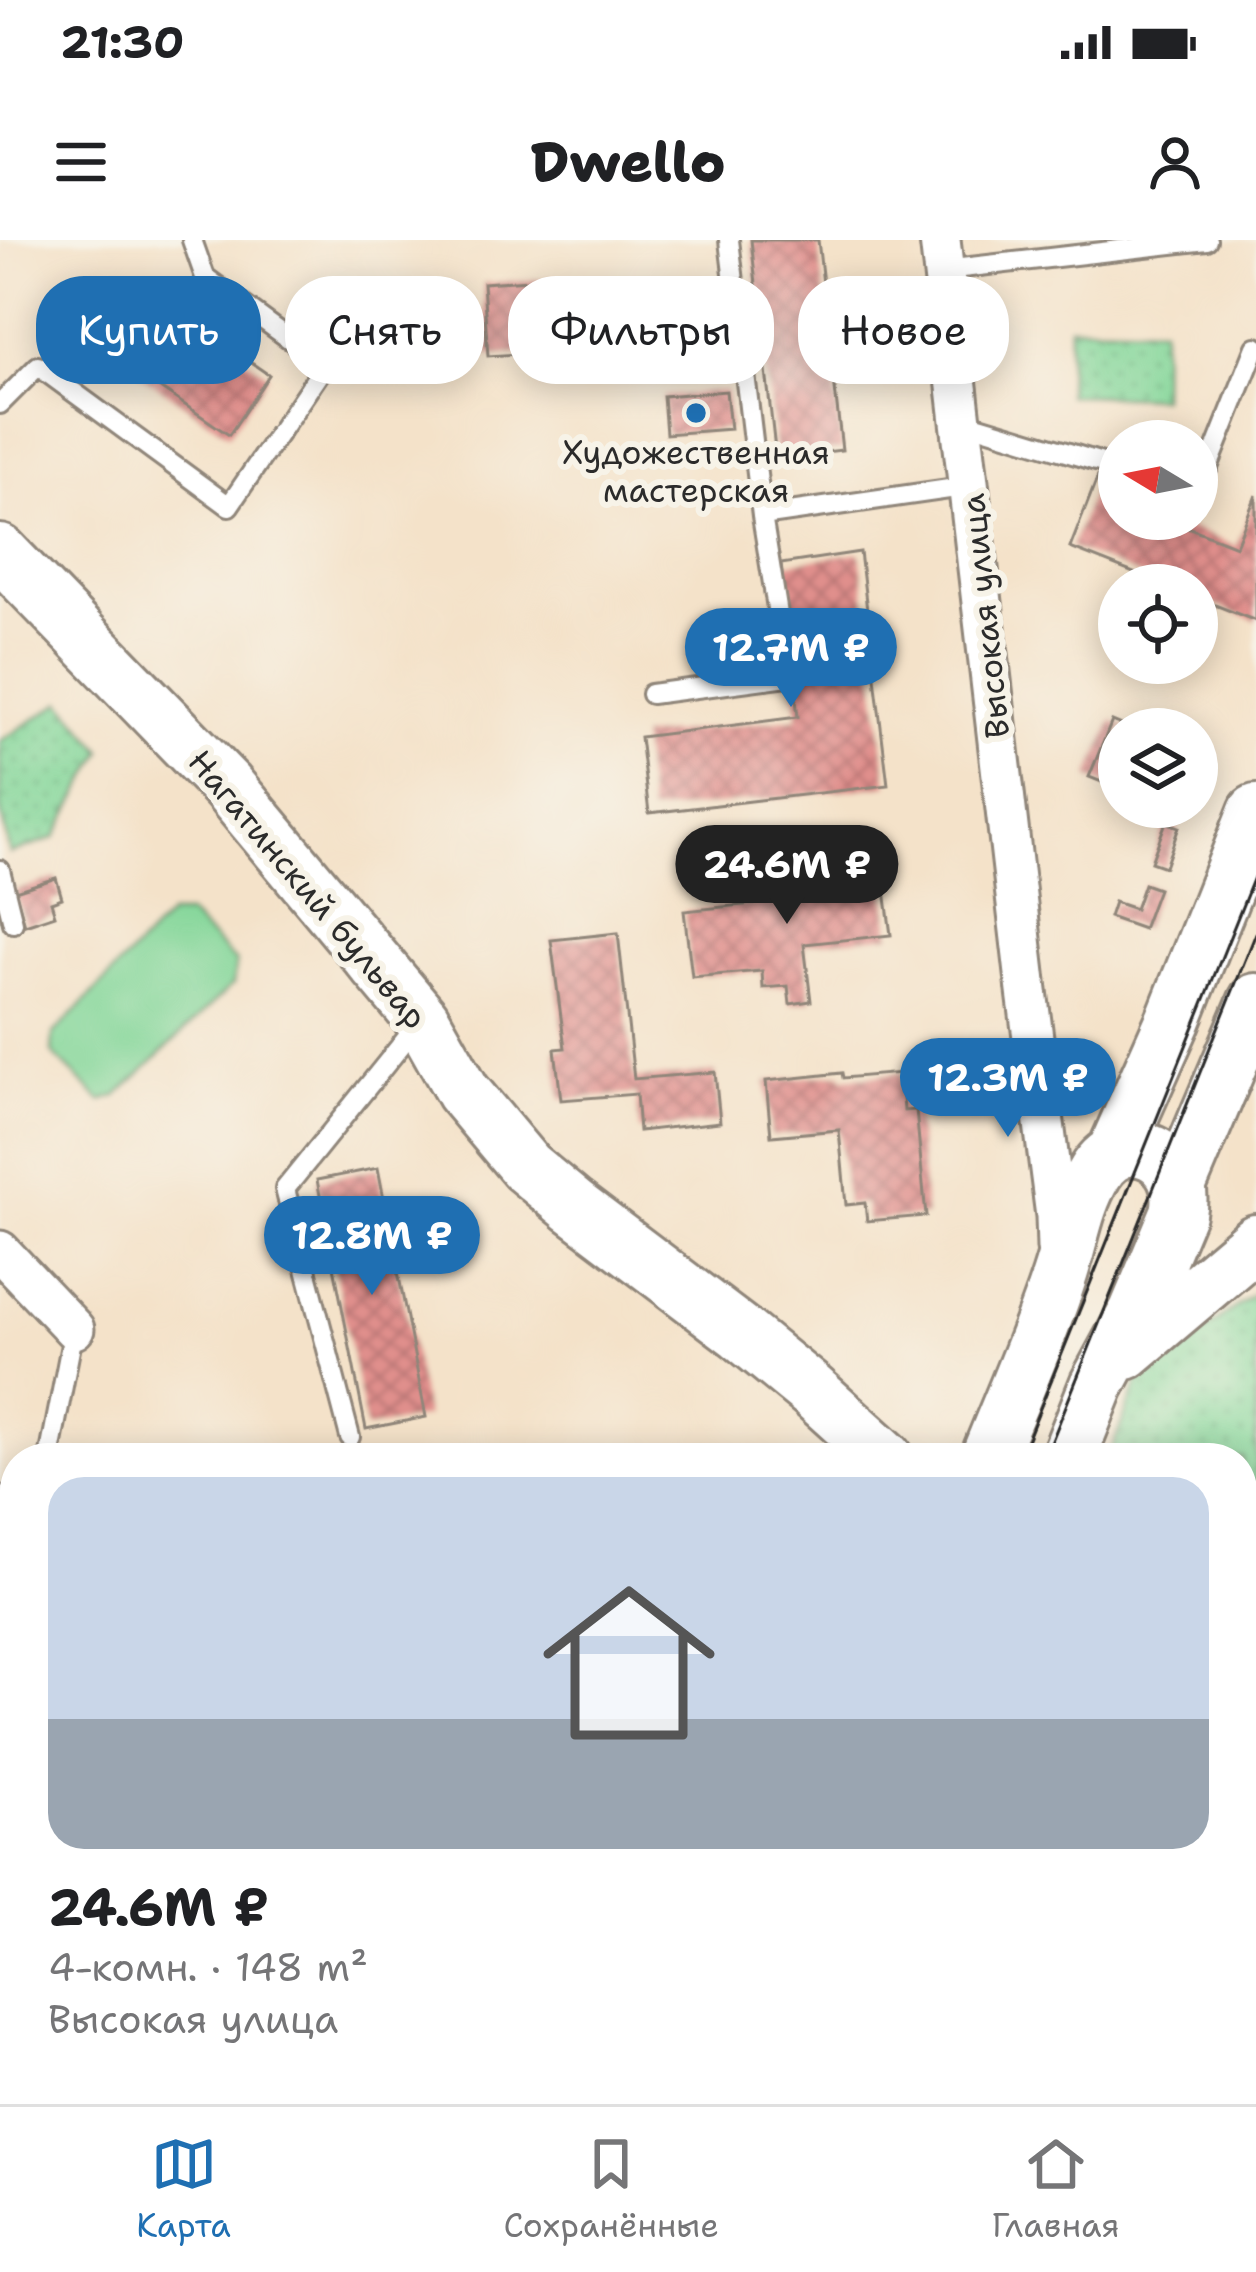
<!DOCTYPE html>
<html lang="ru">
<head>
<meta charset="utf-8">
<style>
  body { margin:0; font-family:"Shantell Sans",sans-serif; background:#f2f2f2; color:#202124; height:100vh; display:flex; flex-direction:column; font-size:45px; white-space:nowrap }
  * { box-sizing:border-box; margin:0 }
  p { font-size:39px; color:#757577 }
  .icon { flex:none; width:66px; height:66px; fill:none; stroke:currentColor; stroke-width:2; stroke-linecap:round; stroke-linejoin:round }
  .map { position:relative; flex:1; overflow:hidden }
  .drawer { position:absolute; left:0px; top:1203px; width:1257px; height:663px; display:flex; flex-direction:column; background:#fff; border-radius:48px 48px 0 0; box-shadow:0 6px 30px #0003 }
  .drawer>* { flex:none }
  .guide { position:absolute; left:36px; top:36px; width:1185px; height:108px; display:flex; gap:24px }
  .needle { width:78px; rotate:280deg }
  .buttons { position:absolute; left:1098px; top:180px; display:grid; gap:24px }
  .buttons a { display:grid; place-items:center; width:120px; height:120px; border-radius:50%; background:#fff; box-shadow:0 6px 30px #0003; font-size:60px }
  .price { position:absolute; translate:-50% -102px; padding:0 27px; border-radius:42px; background:#1f6fb2; color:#fff; font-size:39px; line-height:78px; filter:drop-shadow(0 3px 6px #0008) }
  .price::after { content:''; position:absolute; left:50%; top:72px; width:36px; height:27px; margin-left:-18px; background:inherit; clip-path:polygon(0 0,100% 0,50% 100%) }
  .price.on { background:#222; color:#fff }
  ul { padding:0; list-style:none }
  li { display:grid; align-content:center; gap:24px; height:636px; padding:0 48px }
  li span { display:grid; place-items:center; height:372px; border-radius:36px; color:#555 }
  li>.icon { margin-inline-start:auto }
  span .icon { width:216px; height:216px; fill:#fffc; stroke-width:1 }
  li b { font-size:51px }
  .pill { padding:0 42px; border-radius:48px; background:#fff; box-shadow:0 6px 30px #0003; font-size:42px; line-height:108px }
  .pill.on { background:#1f6fb2; color:#fff }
  .status { display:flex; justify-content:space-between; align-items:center; height:84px; padding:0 60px; background:#fff; direction:ltr }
  .status svg { height:33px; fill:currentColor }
  header { display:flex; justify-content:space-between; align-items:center; height:156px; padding:0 48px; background:#fff; font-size:54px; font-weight:800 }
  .dock { display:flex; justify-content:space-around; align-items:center; height:168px; border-top:3px solid #e0e0e0; background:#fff; font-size:33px; color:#757577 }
  .dock a { display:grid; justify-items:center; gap:6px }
  .dock .on { color:#1f6fb2 }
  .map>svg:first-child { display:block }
  .grass { fill:url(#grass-tufts); stroke:#568062; stroke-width:3 }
  .park { fill:url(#park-dots); stroke:#568062; stroke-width:3 }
  .pitch { fill:#82d698; stroke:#568062; stroke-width:3 }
  .building { fill:url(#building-cross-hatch) }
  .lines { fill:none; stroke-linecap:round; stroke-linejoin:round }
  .lane-casing { stroke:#90867a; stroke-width:24 }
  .street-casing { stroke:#90867a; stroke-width:45 }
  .secondary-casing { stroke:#90867a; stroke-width:60 }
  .lane { stroke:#fff; stroke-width:18 }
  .street { stroke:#fff; stroke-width:39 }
  .secondary { stroke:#fff; stroke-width:54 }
  .tram { stroke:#2b2b2b; stroke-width:3 }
  .poi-dot { fill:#1f6fb2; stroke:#f7f3e8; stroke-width:4.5 }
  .labels { text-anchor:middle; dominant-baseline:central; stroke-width:12; stroke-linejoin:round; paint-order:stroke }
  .poi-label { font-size:33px; fill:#2b2b2b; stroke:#f7f3e8 }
  .street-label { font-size:33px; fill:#2b2b2b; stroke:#f7f3e8 }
</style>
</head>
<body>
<div class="status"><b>21:30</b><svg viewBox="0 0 49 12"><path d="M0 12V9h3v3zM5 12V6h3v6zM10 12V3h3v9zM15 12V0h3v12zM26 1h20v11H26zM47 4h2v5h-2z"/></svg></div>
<header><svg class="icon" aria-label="menu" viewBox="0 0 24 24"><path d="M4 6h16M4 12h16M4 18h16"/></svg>Dwello<svg class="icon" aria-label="person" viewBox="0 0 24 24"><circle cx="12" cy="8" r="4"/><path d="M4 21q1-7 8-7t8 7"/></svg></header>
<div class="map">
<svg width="1256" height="1864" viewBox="0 0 1256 1864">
  <defs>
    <pattern id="grass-tufts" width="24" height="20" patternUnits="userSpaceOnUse" patternTransform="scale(3)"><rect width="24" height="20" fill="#82d698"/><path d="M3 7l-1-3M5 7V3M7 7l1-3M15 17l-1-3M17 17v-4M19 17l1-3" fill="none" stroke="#70b883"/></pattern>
    <pattern id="park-dots" width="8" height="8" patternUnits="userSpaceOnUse" patternTransform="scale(3)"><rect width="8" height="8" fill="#82d698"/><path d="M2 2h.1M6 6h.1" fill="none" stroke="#70b883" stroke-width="1.8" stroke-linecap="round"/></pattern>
    <pattern id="building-cross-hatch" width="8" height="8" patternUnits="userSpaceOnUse" patternTransform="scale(3)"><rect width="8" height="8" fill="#e08f8c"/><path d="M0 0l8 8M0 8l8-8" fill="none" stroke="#b67573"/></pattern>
  </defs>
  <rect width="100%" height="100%" fill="#f7f3e8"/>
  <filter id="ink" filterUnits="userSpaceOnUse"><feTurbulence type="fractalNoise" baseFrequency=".00833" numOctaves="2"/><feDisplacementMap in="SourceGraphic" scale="24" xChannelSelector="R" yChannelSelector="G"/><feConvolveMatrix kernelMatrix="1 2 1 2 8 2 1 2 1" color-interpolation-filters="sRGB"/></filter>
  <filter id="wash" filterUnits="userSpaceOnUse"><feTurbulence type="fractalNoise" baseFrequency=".004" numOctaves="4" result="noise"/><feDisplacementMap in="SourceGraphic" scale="48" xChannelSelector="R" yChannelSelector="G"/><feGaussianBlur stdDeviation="2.7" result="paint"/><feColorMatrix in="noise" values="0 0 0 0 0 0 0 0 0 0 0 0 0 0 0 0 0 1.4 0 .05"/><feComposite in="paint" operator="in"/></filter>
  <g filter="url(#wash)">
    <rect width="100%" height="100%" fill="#f4e2c9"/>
    <!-- grass -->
    <path class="grass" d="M 634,1851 L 662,1859 L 666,1851 L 758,1851 L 753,1864 L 628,1864 Z"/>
    <!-- park -->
    <path class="park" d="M 1069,86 L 1162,88 L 1161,157 L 1067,155 Z
      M 62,462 L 103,511 L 55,598 L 10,614 L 0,568 L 0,501 Z
      M 1256,1052 L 1256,1528 L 1242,1513 L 1242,1218 L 1108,1218 L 1139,1140 Z"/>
    <!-- pitch -->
    <path class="pitch" d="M 169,675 L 188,675 L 236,722 L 233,744 L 117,856 L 101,861 L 52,813 L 53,795 Z"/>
    <g id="blocks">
      <!-- building -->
      <path class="building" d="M 751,0 L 818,0 L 842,210 L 776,218 Z
        M 559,38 L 564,111 L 488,116 L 483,43 Z
        M 160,60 L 269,135 L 229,195 L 119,120 Z
        M 726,151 L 730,189 L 666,194 L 663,156 Z
        M 1098,236 L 1119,245 L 1119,279 L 1167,279 L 1236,306 L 1256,255 L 1256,381 L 1197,358 L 1197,345 L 1164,345 L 1070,308 Z
        M 860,312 L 888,545 L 649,573 L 640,497 L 798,477 L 781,324 Z
        M 1112,481 L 1131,489 L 1119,489 L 1119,549 L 1089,537 Z
        M 1166,582 L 1179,587 L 1165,627 L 1151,622 Z
        M 882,628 L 891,695 L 804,704 L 811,761 L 790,764 L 788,746 L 763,748 L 762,731 L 692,737 L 684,671 L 763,663 L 761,642 Z
        M 56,638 L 62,658 L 51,662 L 55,675 L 25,685 L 15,651 Z
        M 1144,644 L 1158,649 L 1143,689 L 1109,677 L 1114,662 L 1135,669 Z
        M 618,693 L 634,839 L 715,832 L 720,882 L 639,891 L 636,854 L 561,860 L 555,809 L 565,808 L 551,700 Z
        M 842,833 L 843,838 L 901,833 L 904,871 L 916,870 L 926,976 L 867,981 L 865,963 L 846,965 L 839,890 L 771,896 L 766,841 Z
        M 378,928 L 426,1177 L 366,1189 L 317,940 Z
        M 105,1851 L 140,1851 L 159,1856 L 157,1864 L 101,1864 Z
        M 236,1851 L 305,1851 L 300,1864 L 231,1864 Z
        M 487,1851 L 557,1851 L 552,1864 L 482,1864 Z
        M 938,1851 L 1193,1851 L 1188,1864 L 933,1864 Z"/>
    </g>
  </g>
  <g filter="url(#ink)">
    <use href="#blocks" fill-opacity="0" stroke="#90867a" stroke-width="3"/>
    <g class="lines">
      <defs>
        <path id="lane" d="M 729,0 L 762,276
          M 944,30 L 1207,0
          M 0,164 L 38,126 L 229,266 L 325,125 L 205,37 L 192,0
          M 963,181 L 1119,228
          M 1197,255 L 1256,107
          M 651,454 L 788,436 L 762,276 L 970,246
          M 0,630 L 13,683
          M 350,1197 L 285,949 L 419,783
          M 49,1218 L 74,1089
          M 0,1256 L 15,1255
          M 1242,1545 L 1256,1560
          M 34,1864 L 39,1851
          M 575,1864 L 580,1851"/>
        <path id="street" d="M 940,0 L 1027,751 L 1056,976 L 1057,1008
          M 0,1011 L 74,1089"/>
        <path id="secondary" d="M 0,312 L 227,546 L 422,779 L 463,852 L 526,927 L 573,966 L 741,1093 L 812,1151 L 886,1218
          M 1114,914 L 1173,781 L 1256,572
          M 1179,944 L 1256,761
          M 1126,1112 L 1256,1002
          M 988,1218 C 1012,1158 1039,1098 1059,1037 C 1071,1002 1075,965 1095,933 C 1124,884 1190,915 1178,973 L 1137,1071 L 1097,1145 L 1068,1218
          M 808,1864 L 814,1851"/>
      </defs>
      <!-- lane casing -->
      <use href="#lane" class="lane-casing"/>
      <!-- street casing -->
      <use href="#street" class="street-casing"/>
      <!-- secondary casing -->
      <use href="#secondary" class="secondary-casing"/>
      <!-- lane -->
      <use href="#lane" class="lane"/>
      <!-- street -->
      <use href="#street" class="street"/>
      <!-- secondary -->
      <use href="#secondary" class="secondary"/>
      <!-- tram -->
      <path class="tram" d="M 1020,1218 L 1256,632
        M 1045,1218 L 1256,693
        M 871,1864 L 876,1851"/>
    </g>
  </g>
  <!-- markers -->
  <circle class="poi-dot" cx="696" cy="173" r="12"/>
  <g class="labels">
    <!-- poi labels -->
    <g class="poi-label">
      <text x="696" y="212">Художественная<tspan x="696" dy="38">мастерская</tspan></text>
    </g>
    <!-- street labels -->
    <g class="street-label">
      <text transform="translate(985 376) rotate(-96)">Высокая улица</text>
      <text transform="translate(308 649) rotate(50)">Нагатинский бульвар</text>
    </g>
  </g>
</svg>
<div class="buttons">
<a><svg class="needle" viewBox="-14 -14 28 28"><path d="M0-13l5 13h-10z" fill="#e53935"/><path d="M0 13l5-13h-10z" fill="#757577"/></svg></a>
<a><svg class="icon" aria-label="locate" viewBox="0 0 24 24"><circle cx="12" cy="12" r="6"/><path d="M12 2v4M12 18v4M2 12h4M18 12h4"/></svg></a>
<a><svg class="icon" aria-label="layers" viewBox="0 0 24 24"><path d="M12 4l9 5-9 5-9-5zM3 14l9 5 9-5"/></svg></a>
</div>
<b class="price" style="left:791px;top:470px">12.7M ₽</b>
<b class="price on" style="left:787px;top:687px">24.6M ₽</b>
<b class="price" style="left:1008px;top:900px">12.3M ₽</b>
<b class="price" style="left:372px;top:1058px">12.8M ₽</b>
<div class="guide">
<a class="pill on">Купить</a>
<a class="pill">Снять</a>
<a class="pill">Фильтры</a>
<a class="pill">Новое</a>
</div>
<section class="drawer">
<ul>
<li><span style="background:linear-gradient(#c9d6e8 65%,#9aa5b1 0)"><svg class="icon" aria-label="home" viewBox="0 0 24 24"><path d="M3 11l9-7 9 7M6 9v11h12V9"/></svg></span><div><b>24.6M ₽</b><p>4-комн. · 148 m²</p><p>Высокая улица</p></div></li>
</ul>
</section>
</div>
<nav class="dock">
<a class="on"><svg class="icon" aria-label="map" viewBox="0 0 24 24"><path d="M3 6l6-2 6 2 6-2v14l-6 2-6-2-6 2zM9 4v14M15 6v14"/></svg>Карта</a>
<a><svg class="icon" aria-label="saved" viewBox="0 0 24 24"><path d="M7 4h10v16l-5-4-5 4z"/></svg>Сохранённые</a>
<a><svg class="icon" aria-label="home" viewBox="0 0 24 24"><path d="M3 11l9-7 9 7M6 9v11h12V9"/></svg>Главная</a>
</nav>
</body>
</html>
